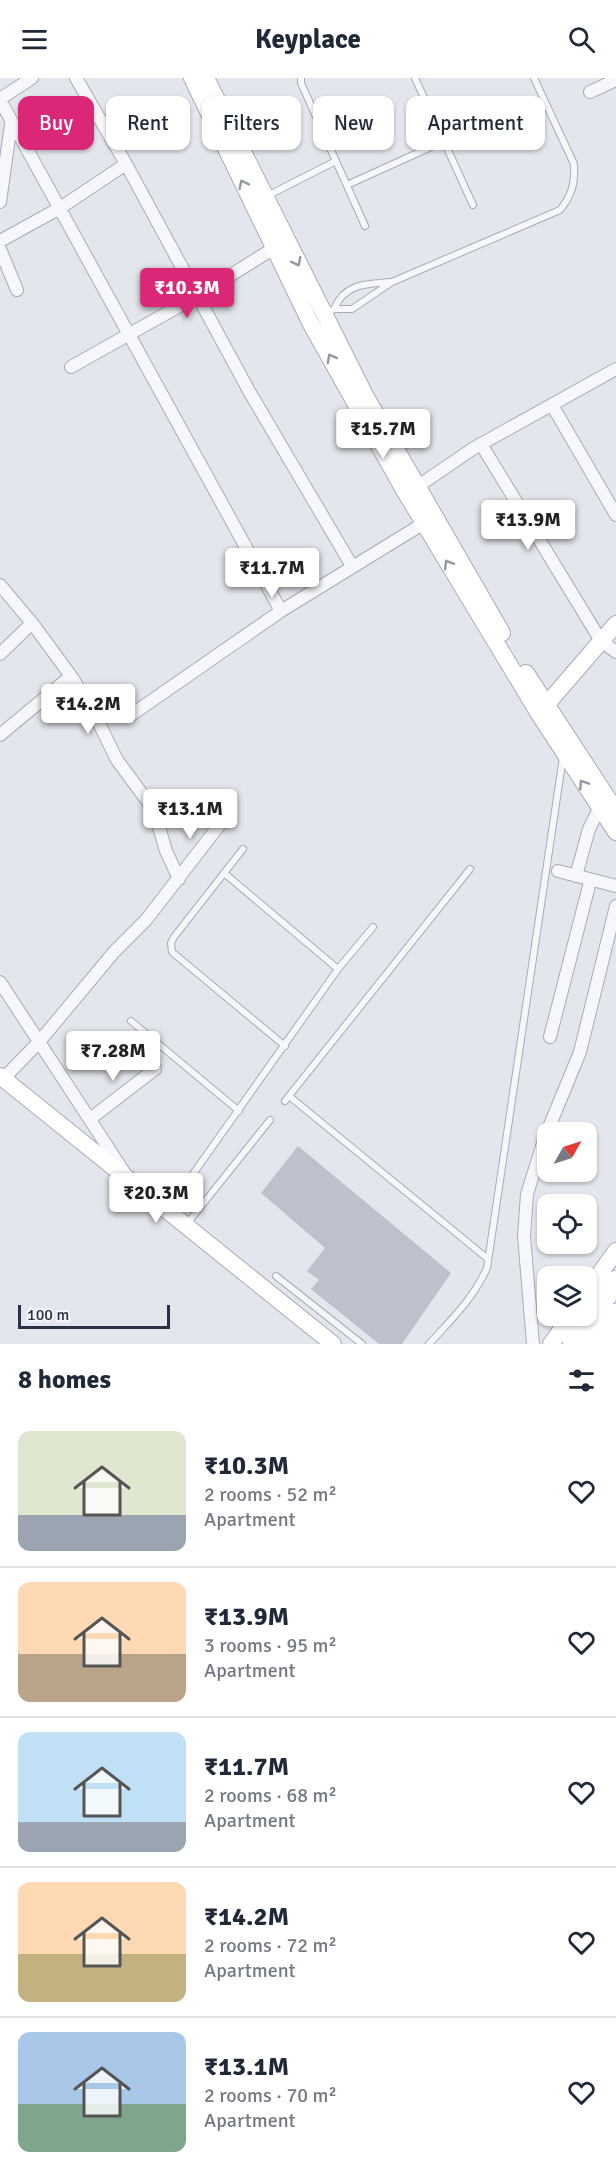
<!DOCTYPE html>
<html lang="en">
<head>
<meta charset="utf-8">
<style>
  body { margin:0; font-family:Signika,sans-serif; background:#f6f6f7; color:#1f2937; height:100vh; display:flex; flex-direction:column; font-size:22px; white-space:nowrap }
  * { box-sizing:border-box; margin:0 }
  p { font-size:20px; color:#747a83 }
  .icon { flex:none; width:33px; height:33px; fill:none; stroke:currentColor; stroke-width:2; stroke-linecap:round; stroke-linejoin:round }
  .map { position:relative; height:1266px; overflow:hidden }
  .drawer { display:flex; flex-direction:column; background:#fff; flex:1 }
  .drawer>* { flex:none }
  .guide { position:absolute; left:18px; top:18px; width:580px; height:54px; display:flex; gap:12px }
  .needle { width:39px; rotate:51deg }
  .controls { position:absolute; left:537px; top:1044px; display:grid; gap:12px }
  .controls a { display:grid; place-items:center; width:60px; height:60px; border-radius:12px; background:#fff; box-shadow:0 2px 4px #0004; font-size:30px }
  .scale { position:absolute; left:18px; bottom:15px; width:152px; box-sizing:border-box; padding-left:6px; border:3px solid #283147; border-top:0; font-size:16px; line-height:21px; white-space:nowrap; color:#283147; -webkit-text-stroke:4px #f3f5f9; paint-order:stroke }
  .price { position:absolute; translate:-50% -51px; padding:0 14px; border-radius:6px; background:#fff; color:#222; font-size:20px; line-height:39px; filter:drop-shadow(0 2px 3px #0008) }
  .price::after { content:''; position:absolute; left:50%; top:36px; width:18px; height:14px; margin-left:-9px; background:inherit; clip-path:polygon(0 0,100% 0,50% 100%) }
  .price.current { background:#db2777; color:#fff }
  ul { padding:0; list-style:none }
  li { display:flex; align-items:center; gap:18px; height:150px; padding:0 18px }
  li+li { border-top:2px solid #e0e1e3 }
  li span { display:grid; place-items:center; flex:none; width:168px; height:120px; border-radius:12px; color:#555 }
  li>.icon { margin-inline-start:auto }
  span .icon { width:72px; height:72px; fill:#fffc; stroke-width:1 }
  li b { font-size:26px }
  h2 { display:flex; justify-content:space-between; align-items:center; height:72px; padding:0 18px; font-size:26px }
  .tag { padding:0 21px; border-radius:12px; background:#fff; box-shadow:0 2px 4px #0004; font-size:21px; line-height:54px }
  .tag.current { background:#db2777; color:#fff }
  header { display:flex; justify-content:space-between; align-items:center; height:78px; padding:0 18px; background:#fff; font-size:27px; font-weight:700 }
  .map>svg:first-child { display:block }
  .building { fill:#bcc1cd }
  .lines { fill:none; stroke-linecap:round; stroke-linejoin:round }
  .lane-casing { stroke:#a7acb7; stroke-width:8 }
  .street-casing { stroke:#a7acb7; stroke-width:14 }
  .secondary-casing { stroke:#a7acb7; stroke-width:18 }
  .highway-casing { stroke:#8891a5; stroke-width:22 }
  .lane { stroke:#f6f7fa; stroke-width:6 }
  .street { stroke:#f6f7fa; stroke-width:12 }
  .secondary { stroke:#fff; stroke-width:16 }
  .highway { stroke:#fff; stroke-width:21 }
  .oneway { stroke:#9498a3 }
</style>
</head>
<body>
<header><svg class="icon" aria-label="menu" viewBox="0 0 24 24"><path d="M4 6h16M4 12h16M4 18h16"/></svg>Keyplace<svg class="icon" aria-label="search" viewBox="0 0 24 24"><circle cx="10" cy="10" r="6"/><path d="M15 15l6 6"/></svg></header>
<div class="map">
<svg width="616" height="1266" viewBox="0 0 616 1266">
  <rect width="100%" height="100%" fill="#e3e6ec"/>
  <!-- building -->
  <path class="building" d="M 298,1068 L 451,1195 L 402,1266 L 379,1266 L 311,1211 L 319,1202 L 307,1193 L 325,1170 L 261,1115 Z"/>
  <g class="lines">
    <defs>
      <path id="lane" d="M 301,0 L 301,5 L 365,148
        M 415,0 L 473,127
        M 347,107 L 442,64
        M 267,118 L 336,83
        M 334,231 C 345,205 366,206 391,204
        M 327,235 L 334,231 L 352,231 L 392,204 L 560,132 C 572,117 575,106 574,86 L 534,0
        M 243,771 L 174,859 L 171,865 L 172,874 L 285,968
        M 224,795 L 338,891
        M 131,943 L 239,1033
        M 289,1018 L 488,1181
        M 285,1023 L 470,791
        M 169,1130 L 338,891 L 373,849
        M 186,1147 L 270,1042
        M 276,1198 L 362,1266
        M 429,1266 C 451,1242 473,1221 487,1190 L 563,679"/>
      <path id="street" d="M 76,0 L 126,86 L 249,313 L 352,488
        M 590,14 L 616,2
        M 0,21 L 32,0
        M 0,22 L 281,533
        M 0,124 L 11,46
        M 0,163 L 60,130 L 126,86
        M 0,171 L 17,212
        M 71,289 L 199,217 L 279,167
        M 552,327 L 616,437
        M 481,366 L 601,563 L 616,574
        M 411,413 L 474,370 L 616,291
        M 0,507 L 32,545 L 71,598 L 94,635 L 117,682 L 154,732 L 166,773 L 179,801
        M 0,576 L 32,545
        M 131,637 L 281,533 L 429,442
        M 0,657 L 71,598
        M 558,793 L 616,808
        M 576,798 L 589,751 L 599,731
        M 0,904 L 124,1094
        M 550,959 L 590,804
        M 3,1001 L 39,964 L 114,874 L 146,842 L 224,741
        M 90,1041 L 155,991
        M 533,1266 L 524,1158 L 527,1116 L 545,1059 L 580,974 L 616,828"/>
      <path id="secondary" d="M 192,0 L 311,246 L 404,412 L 539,636 L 616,754
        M 206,0 L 366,319 L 502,555
        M 526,595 L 616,733
        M 540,634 L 616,546
        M 0,998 L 333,1266
        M 586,1215 L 616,1173
        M 551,1266 L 571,1238
        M 613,1266 L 616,1262"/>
      <path id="highway" d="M 573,1266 L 616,1203
        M 595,1266 L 616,1236"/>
    </defs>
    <!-- lane casing -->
    <use href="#lane" class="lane-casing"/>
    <!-- street casing -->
    <use href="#street" class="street-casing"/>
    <!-- secondary casing -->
    <use href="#secondary" class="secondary-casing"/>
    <!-- highway casing -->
    <use href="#highway" class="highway-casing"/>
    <!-- lane -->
    <use href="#lane" class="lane"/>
    <!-- street -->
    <use href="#street" class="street"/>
    <!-- secondary -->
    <use href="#secondary" class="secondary"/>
    <!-- highway -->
    <use href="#highway" class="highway"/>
  </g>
  <!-- one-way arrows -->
  <defs><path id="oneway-chevron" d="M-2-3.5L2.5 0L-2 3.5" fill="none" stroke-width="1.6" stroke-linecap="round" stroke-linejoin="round" transform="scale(1.5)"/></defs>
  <g class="oneway">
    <use href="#oneway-chevron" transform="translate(243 106) rotate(-115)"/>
    <use href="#oneway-chevron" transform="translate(297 184) rotate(63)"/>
    <use href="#oneway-chevron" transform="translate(331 280) rotate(-119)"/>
    <use href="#oneway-chevron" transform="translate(448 486) rotate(-121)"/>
    <use href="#oneway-chevron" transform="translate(583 706) rotate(-123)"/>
  </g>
</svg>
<div class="controls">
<a><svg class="needle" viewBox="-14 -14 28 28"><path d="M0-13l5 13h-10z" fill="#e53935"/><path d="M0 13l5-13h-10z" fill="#747a83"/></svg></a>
<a><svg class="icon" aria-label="locate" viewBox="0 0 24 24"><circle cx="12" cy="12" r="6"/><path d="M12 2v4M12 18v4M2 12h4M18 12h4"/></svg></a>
<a><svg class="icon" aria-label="layers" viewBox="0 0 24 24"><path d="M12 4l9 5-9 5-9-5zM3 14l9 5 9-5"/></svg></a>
</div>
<div class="scale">100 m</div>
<b class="price current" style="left:187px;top:241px">₹10.3M</b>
<b class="price" style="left:383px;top:382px">₹15.7M</b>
<b class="price" style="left:528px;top:473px">₹13.9M</b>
<b class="price" style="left:272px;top:521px">₹11.7M</b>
<b class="price" style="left:88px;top:657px">₹14.2M</b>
<b class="price" style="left:190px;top:762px">₹13.1M</b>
<b class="price" style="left:113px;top:1004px">₹7.28M</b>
<b class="price" style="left:156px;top:1146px">₹20.3M</b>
<div class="guide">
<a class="tag current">Buy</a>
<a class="tag">Rent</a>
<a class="tag">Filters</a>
<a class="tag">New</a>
<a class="tag">Apartment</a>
</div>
</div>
<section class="drawer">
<h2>8 homes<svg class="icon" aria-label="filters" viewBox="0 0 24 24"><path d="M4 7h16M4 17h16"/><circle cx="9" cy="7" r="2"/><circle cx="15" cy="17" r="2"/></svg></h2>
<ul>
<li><span style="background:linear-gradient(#dfe7d0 70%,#9aa5b1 0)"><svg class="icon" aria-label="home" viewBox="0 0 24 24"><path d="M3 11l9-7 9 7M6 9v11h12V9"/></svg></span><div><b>₹10.3M</b><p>2 rooms · 52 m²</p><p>Apartment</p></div><svg class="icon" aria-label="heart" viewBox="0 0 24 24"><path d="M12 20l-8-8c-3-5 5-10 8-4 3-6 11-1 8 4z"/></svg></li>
<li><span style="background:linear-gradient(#ffd9b3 60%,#b9a48a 0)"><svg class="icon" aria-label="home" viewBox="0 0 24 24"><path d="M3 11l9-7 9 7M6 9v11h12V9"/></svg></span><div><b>₹13.9M</b><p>3 rooms · 95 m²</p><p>Apartment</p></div><svg class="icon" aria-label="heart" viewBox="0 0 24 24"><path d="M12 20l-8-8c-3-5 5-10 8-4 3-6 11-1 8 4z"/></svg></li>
<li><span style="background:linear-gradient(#bfe0f5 75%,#9aa5b1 0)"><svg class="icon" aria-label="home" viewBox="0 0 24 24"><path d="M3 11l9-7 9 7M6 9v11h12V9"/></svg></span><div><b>₹11.7M</b><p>2 rooms · 68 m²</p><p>Apartment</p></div><svg class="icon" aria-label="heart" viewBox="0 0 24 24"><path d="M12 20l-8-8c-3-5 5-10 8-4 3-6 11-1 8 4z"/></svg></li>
<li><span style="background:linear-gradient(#ffd9b3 60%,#c2b280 0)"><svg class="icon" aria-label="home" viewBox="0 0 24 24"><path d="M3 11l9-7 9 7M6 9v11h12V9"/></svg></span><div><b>₹14.2M</b><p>2 rooms · 72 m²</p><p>Apartment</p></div><svg class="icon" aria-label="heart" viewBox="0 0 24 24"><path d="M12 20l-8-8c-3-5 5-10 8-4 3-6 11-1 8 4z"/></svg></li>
<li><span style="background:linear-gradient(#a9c7e8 60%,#7fa58c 0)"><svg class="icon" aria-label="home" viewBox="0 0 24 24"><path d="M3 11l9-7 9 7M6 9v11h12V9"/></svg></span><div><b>₹13.1M</b><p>2 rooms · 70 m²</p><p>Apartment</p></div><svg class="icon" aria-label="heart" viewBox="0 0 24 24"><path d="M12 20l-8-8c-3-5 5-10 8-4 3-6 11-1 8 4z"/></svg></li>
</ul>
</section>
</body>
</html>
